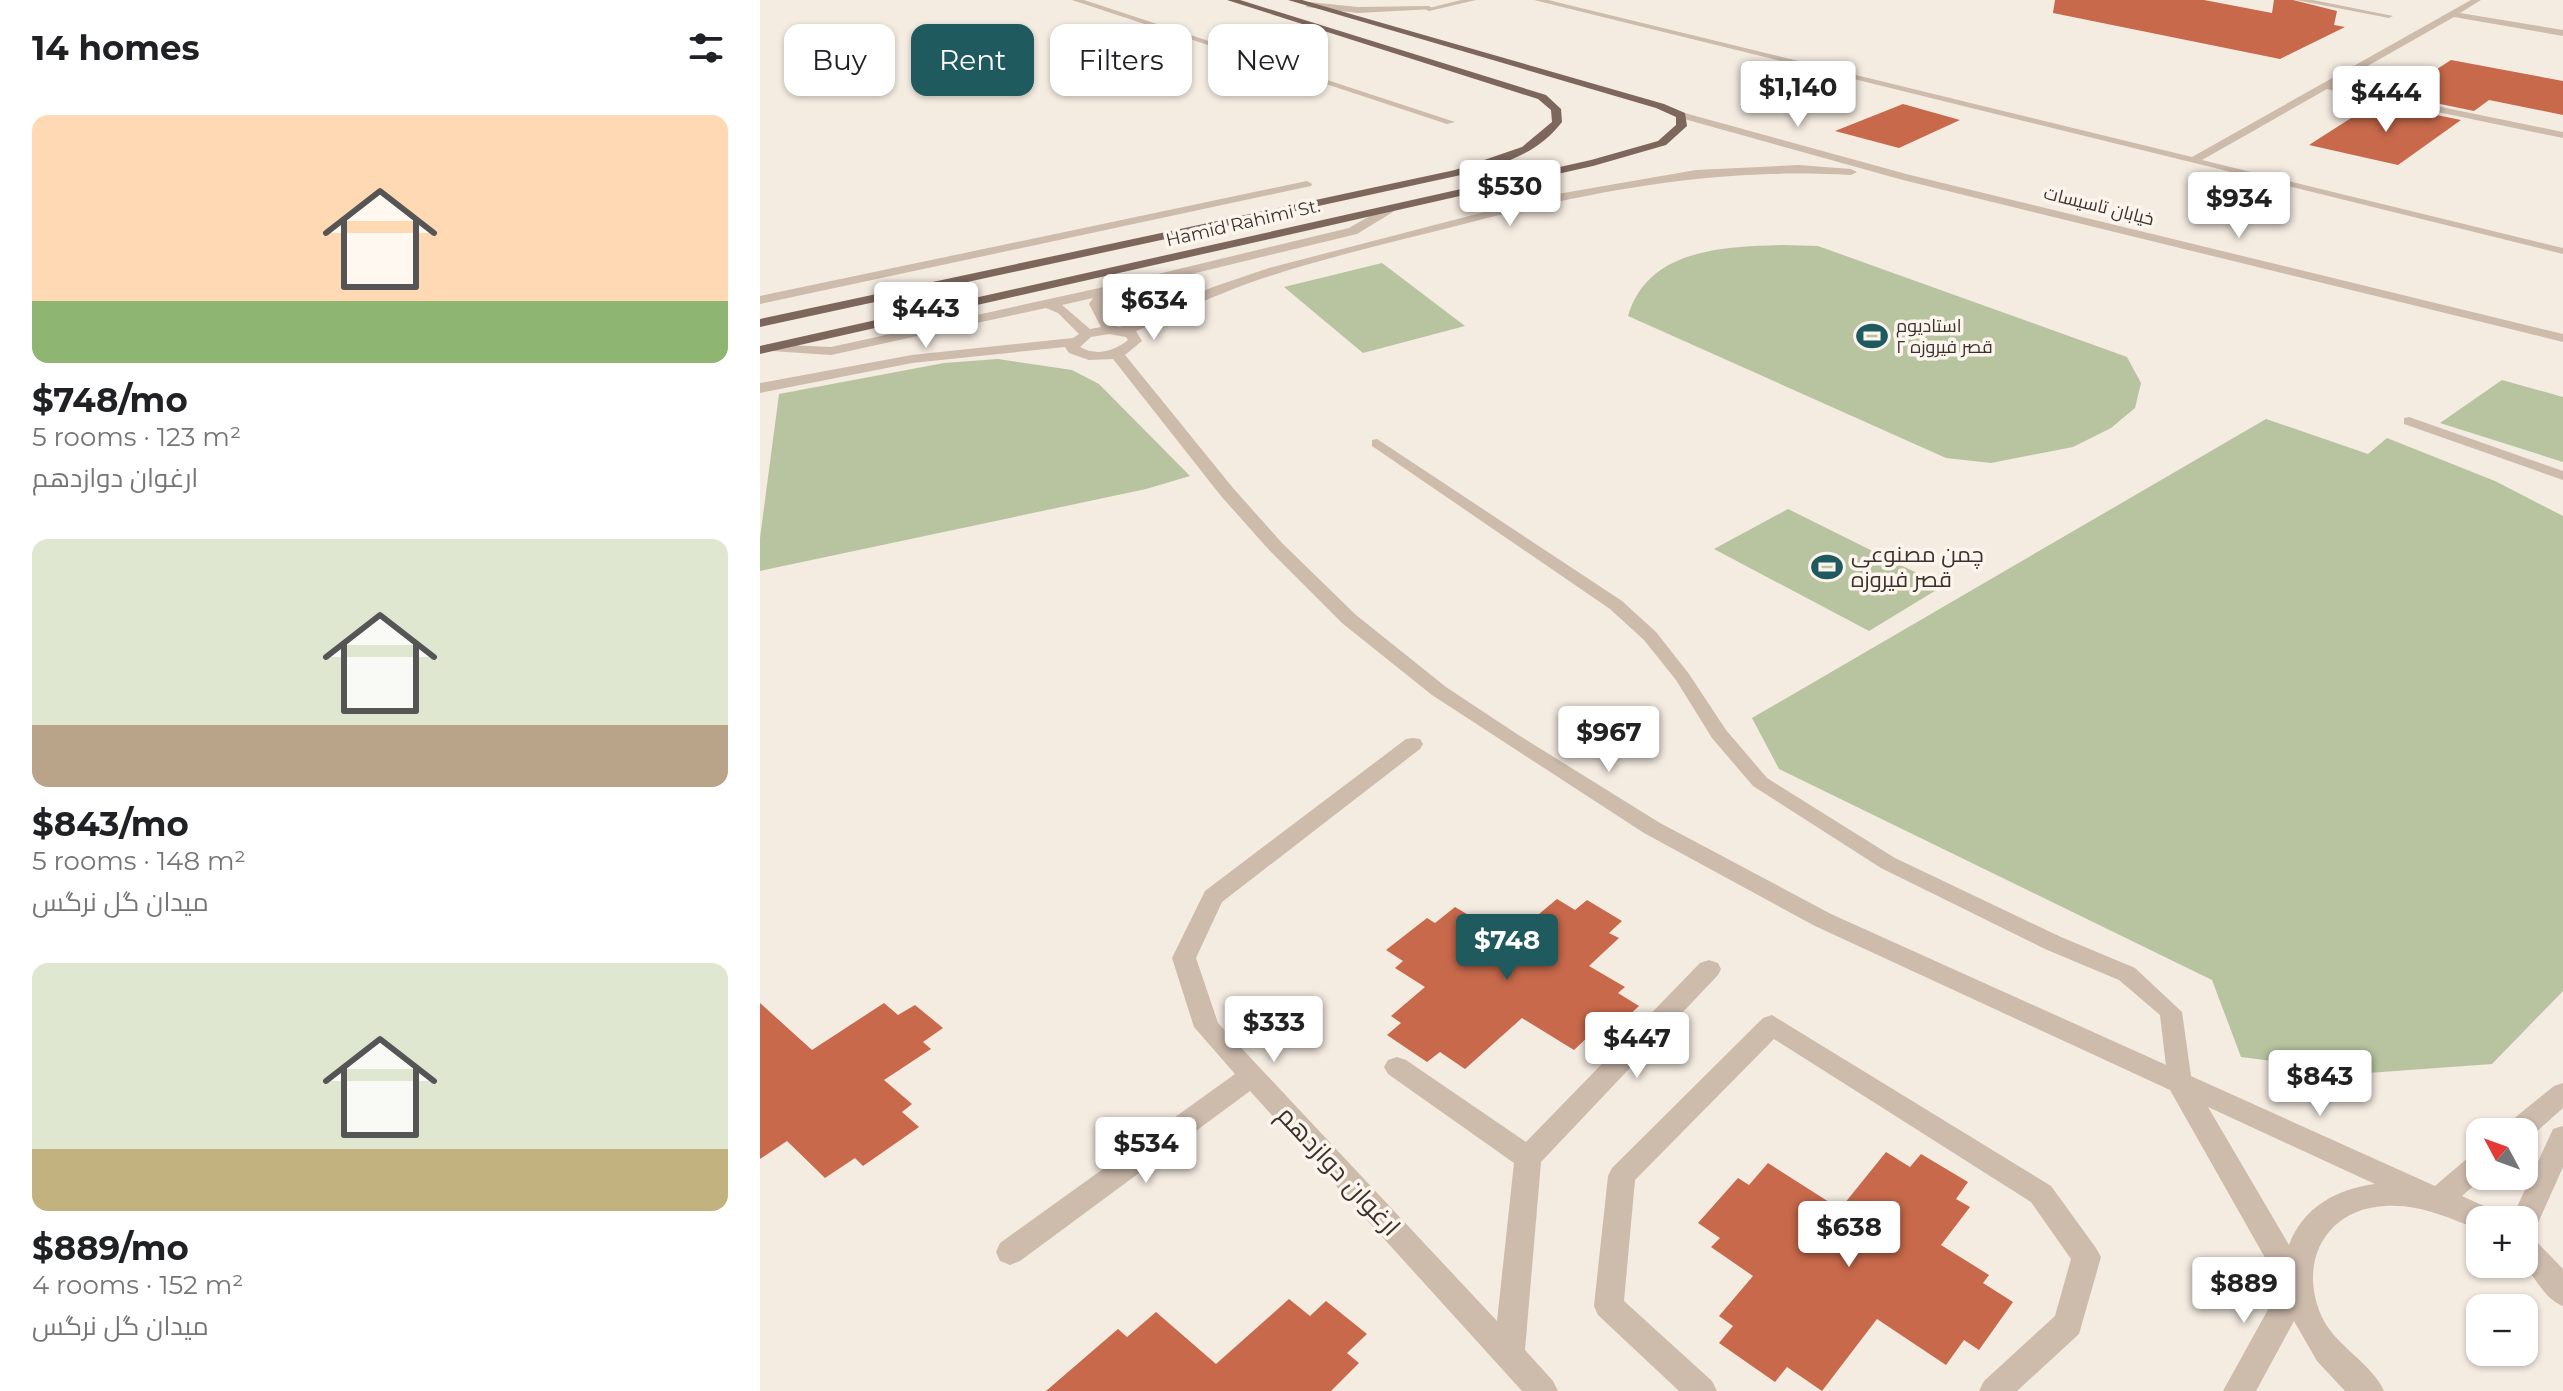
<!DOCTYPE html>
<html lang="en">
<head>
<meta charset="utf-8">
<style>
  body { margin:0; font-family:Montserrat,Cairo,sans-serif; background:#f6f6f6; color:#202124; height:100vh; display:flex; flex-direction:column; font-size:30px; white-space:nowrap }
  * { box-sizing:border-box; margin:0 }
  p { font-size:26px; color:#757577 }
  .icon { flex:none; width:44px; height:44px; fill:none; stroke:currentColor; stroke-width:2; stroke-linecap:round; stroke-linejoin:round }
  .map { position:relative; flex:1; overflow:hidden }
  .sheet { display:flex; flex-direction:column; background:#fff; width:760px }
  .sheet>* { flex:none }
  .guide { position:absolute; left:24px; top:24px; width:760px; height:72px; display:flex; gap:16px }
  .needle { width:52px; rotate:311deg }
  .tools { position:absolute; left:1706px; top:1118px; display:grid; gap:16px }
  .tools a { display:grid; place-items:center; width:72px; height:72px; border-radius:16px; background:#fff; box-shadow:0 2px 6px #0004; font-size:40px }
  .price { position:absolute; translate:-50% -68px; padding:0 18px; border-radius:8px; background:#fff; color:#222; font-size:26px; line-height:52px; filter:drop-shadow(0 2px 4px #0008) }
  .price::after { content:''; position:absolute; left:50%; top:48px; width:24px; height:18px; margin-left:-12px; background:inherit; clip-path:polygon(0 0,100% 0,50% 100%) }
  .price.current { background:#1f5a5e; color:#fff }
  ul { padding:0; list-style:none }
  li { display:grid; align-content:center; gap:16px; height:424px; padding:0 32px }
  li span { display:grid; place-items:center; height:248px; border-radius:16px; color:#555 }
  li>.icon { margin-inline-start:auto }
  span .icon { width:144px; height:144px; fill:#fffc; stroke-width:1 }
  li b { font-size:34px }
  h2 { display:flex; justify-content:space-between; align-items:center; height:96px; padding:0 32px; font-size:34px }
  .chip { padding:0 28px; border-radius:16px; background:#fff; box-shadow:0 2px 6px #0004; font-size:28px; line-height:72px }
  .chip.current { background:#1f5a5e; color:#fff }
  main { display:flex; flex:1; min-height:0 }
  .map>svg:first-child { display:block }
  .green { fill:#b8c4a0 }
  .building { fill:#c8694b }
  .lines { fill:none; stroke-linecap:round; stroke-linejoin:round }
  .service { fill:#cdbbac; fill-rule:evenodd }
  .minor { fill:#cdbbac; fill-rule:evenodd }
  .primary { fill:#7d675c; fill-rule:evenodd }
  .labels { text-anchor:middle; dominant-baseline:central; stroke-width:7; stroke-linejoin:round; paint-order:stroke }
  .far-street-label { font-size:18px; fill:#3b302b; stroke:#fbf5ee }
  .far-poi-label { font-size:18px; fill:#3b302b; stroke:#fbf5ee; text-anchor:start }
  .poi-label { font-size:22px; fill:#3b302b; stroke:#fbf5ee; text-anchor:start }
  .near-street-label { font-size:26px; fill:#3b302b; stroke:#fbf5ee }
</style>
</head>
<body>
<main>
<section class="sheet">
<h2>14 homes<svg class="icon" aria-label="filters" viewBox="0 0 24 24"><path d="M4 7h16M4 17h16"/><circle cx="9" cy="7" r="2"/><circle cx="15" cy="17" r="2"/></svg></h2>
<ul>
<li><span style="background:linear-gradient(#ffd9b3 75%,#8fb573 0)"><svg class="icon" aria-label="home" viewBox="0 0 24 24"><path d="M3 11l9-7 9 7M6 9v11h12V9"/></svg></span><div><b>$748/mo</b><p>5 rooms · 123 m²</p><p>ارغوان دوازدهم</p></div></li>
<li><span style="background:linear-gradient(#dfe7d0 75%,#b9a48a 0)"><svg class="icon" aria-label="home" viewBox="0 0 24 24"><path d="M3 11l9-7 9 7M6 9v11h12V9"/></svg></span><div><b>$843/mo</b><p>5 rooms · 148 m²</p><p>میدان گل نرگس</p></div></li>
<li><span style="background:linear-gradient(#dfe7d0 75%,#c2b280 0)"><svg class="icon" aria-label="home" viewBox="0 0 24 24"><path d="M3 11l9-7 9 7M6 9v11h12V9"/></svg></span><div><b>$889/mo</b><p>4 rooms · 152 m²</p><p>میدان گل نرگس</p></div></li>
</ul>
</section>
<div class="map">
<svg width="1803" height="1391" viewBox="0 0 1803 1391">
  <rect width="100%" height="100%" fill="#f4ebe1"/>
  <!-- green -->
  <path class="green" d="M 1023,245 L 1058,246 L 1367,357 L 1381,383 L 1375,408 L 1351,428 L 1313,447 L 1231,463 L 1186,458 L 868,316 C 888,248 964,247 1023,245 Z
    M 622,263 L 705,326 L 603,353 L 524,287 Z
    M 238,359 L 312,370 L 339,384 L 430,476 L 386,489 L 0,571 L 0,538 L 19,394 L 184,363 Z
    M 1742,380 L 1803,397 L 1803,462 L 1680,423 Z
    M 1506,419 L 1608,454 L 1627,438 L 1735,481 L 1803,516 L 1803,991 L 1732,1064 L 1608,1073 L 1481,1057 L 1452,980 L 1019,769 L 992,718 Z
    M 1028,509 L 1183,586 L 1109,631 L 954,549 Z"/>
  <!-- building -->
  <path class="building" d="M 1295,0 L 1444,0 L 1512,13 L 1514,0 L 1533,0 L 1577,11 L 1574,25 L 1585,27 L 1520,59 L 1293,13 Z
    M 1691,60 L 1803,81 L 1803,115 L 1729,100 L 1714,111 L 1637,95 Z
    M 1143,104 L 1200,120 L 1139,148 L 1075,131 Z
    M 1623,104 L 1701,120 L 1638,165 L 1549,145 L 1602,111 L 1609,112 Z
    M 797,899 L 815,910 L 827,900 L 862,921 L 849,933 L 859,938 L 829,966 L 865,987 L 858,993 L 879,1006 L 843,1040 L 832,1033 L 814,1050 L 762,1018 L 705,1069 L 680,1052 L 667,1062 L 627,1035 L 641,1023 L 631,1016 L 665,987 L 635,968 L 643,961 L 626,950 L 667,918 L 675,923 L 695,907 L 749,939 Z
    M 0,1003 L 52,1050 L 124,1003 L 138,1015 L 155,1005 L 183,1028 L 163,1042 L 171,1049 L 124,1080 L 152,1104 L 142,1112 L 159,1127 L 103,1166 L 95,1158 L 65,1178 L 27,1141 L 0,1159 Z
    M 1126,1152 L 1150,1167 L 1161,1154 L 1208,1182 L 1196,1199 L 1210,1207 L 1181,1245 L 1229,1275 L 1223,1283 L 1253,1302 L 1219,1350 L 1204,1340 L 1186,1365 L 1117,1319 L 1062,1391 L 1027,1367 L 1015,1382 L 959,1343 L 973,1326 L 959,1316 L 993,1276 L 951,1247 L 960,1238 L 938,1223 L 978,1178 L 989,1185 L 1008,1163 L 1080,1209 Z
    M 529,1299 L 550,1316 L 566,1301 L 607,1334 L 587,1353 L 599,1363 L 571,1391 L 286,1391 L 358,1329 L 367,1337 L 396,1312 L 456,1364 Z"/>
  <g class="lines">
    <!-- service -->
    <path class="service" d="M 312,0 L 324,0 L 695,122 L 687,124 Z
      M 701,0 L 716,0 L 669,11 L 665,9 Z
      M 774,0 L 788,0 L 1432,157 L 1711,0 L 1721,0 L 1700,13 L 1803,30 L 1803,36 L 1694,17 L 1574,85 L 1803,132 L 1803,138 L 1567,89 L 1442,160 L 1803,248 L 1803,254 Z
      M 1536,0 L 1553,0 L 1633,16 L 1629,18 Z
      M 547,181 L 552,184 L 551,186 L 0,304 L 0,296 Z
      M 1649,417 L 1803,471 L 1803,480 L 1644,424 L 1644,418 Z
      M 617,439 L 862,601 L 896,632 L 929,674 L 966,730 L 1007,778 L 1135,858 L 1301,937 L 1375,968 L 1422,1012 L 1432,1083 L 1428,1090 L 1420,1092 L 1412,1090 L 1408,1083 L 1400,1015 L 1359,980 L 1285,949 L 1121,868 L 993,786 L 952,738 L 916,680 L 884,640 L 850,609 L 612,446 L 612,440 Z"/>
    <!-- minor -->
    <path class="minor" d="M 549,2 L 598,7 L 669,6 L 673,9 L 598,13 L 546,7 Z
      M 921,112 L 1150,175 L 1803,334 L 1803,342 L 1143,180 L 917,117 L 916,115 Z
      M 1038,165 L 1091,169 L 1097,172 L 1091,175 C 954,167 832,191 700,225 C 629,243 558,259 489,283 C 450,297 414,315 376,331 L 382,341 L 365,355 L 473,488 L 522,543 L 596,615 L 686,687 L 760,736 L 900,823 L 1071,914 L 1675,1186 L 1710,1156 L 1720,1153 L 1720,1176 L 1725,1176 L 1702,1196 L 1735,1211 L 1739,1220 L 1720,1220 L 1720,1230 C 1688,1218 1661,1204 1625,1206 C 1563,1209 1536,1267 1564,1321 C 1579,1348 1612,1364 1624,1391 L 1585,1391 L 1557,1361 L 1534,1321 L 1496,1391 L 1463,1391 L 1521,1286 L 1410,1090 L 1055,926 L 884,833 L 672,695 L 582,623 L 510,551 L 461,496 L 353,359 L 329,360 L 309,353 L 305,347 L 152,363 L 0,393 L 0,383 L 152,355 L 313,338 L 319,334 L 298,313 L 286,308 L 71,355 L 12,351 L 5,347 L 7,344 L 71,347 L 344,287 L 589,228 L 629,205 L 635,209 L 633,212 L 597,234 L 349,294 L 343,304 L 354,326 L 360,327 L 453,287 L 509,268 L 786,196 L 936,170 ZM 333,298 L 329,304 L 341,327 L 330,329 L 302,305 ZM 349,334 L 366,337 L 368,340 C 353,352 336,356 320,347 L 331,337 ZM 1448,1107 L 1615,1184 C 1577,1189 1543,1207 1529,1245 Z
      M 653,738 L 660,739 L 663,744 L 660,749 L 462,902 L 436,958 L 458,1023 L 737,1321 L 754,1163 L 628,1074 L 624,1067 L 628,1060 L 637,1057 L 646,1060 L 766,1142 L 940,963 L 949,960 L 958,963 L 961,969 L 958,975 L 781,1162 L 765,1350 L 793,1381 L 798,1391 L 762,1391 L 490,1091 L 260,1261 L 250,1265 L 240,1261 L 236,1252 L 240,1243 L 475,1074 L 434,1027 L 412,958 L 445,891 L 646,739 Z
      M 1012,1015 L 1291,1186 L 1336,1248 L 1341,1257 L 1319,1334 L 1257,1391 L 1219,1391 L 1224,1381 L 1295,1316 L 1311,1259 L 1271,1202 L 1014,1039 L 875,1180 L 864,1301 L 952,1381 L 957,1391 L 919,1391 L 838,1315 L 834,1306 L 848,1176 L 852,1168 L 1003,1018 Z
      M 1803,1083 L 1803,1108 L 1767,1140 L 1764,1141 L 1764,1132 L 1743,1132 L 1747,1124 L 1794,1086 Z
      M 1803,1126 L 1803,1167 L 1774,1232 L 1764,1235 L 1764,1220 L 1751,1220 L 1793,1129 Z
      M 1764,1235 L 1774,1239 L 1803,1269 L 1803,1306 C 1785,1300 1776,1277 1762,1264 Z"/>
    <!-- primary -->
    <path class="primary" d="M 467,0 L 480,0 L 786,95 L 801,109 L 802,122 C 777,155 740,165 701,175 L 0,327 L 0,319 L 695,170 L 762,147 L 792,122 L 791,110 L 778,99 Z
      M 528,0 L 542,0 L 904,104 L 925,113 L 927,126 L 906,145 L 833,166 L 0,354 L 0,346 L 831,160 L 898,141 L 916,125 L 916,117 L 896,108 Z"/>
  </g>
  <!-- icons -->
  <defs>
    <symbol id="stadium-bare" viewBox="-9 -9 18 18"><path d="M0-5a6.5 5 0 1 0 0 10a6.5 5 0 1 0 0-10ZM-3.5-1.8h7v3.6h-7Z" fill="#1f5a5e" stroke="#fbf5ee" stroke-width="2.5" paint-order="stroke"/></symbol>
  </defs>
  <g fill-rule="evenodd">
    <use href="#stadium-bare" x="1090" y="314" width="44" height="44"/>
    <use href="#stadium-bare" x="1045" y="545" width="44" height="44"/>
  </g>
  <g class="labels">
    <!-- far-street labels -->
    <g class="far-street-label">
      <text transform="translate(1339 206) rotate(14)">خیابان تاسیسات</text>
      <text transform="translate(483 223) rotate(-13)">Hamid Rahimi St.</text>
    </g>
    <!-- far-poi labels -->
    <g class="far-poi-label">
      <text x="1136" y="326">استادیوم<tspan x="1136" dy="21">قصر فیروزه ۲</tspan></text>
    </g>
    <!-- poi labels -->
    <g class="poi-label">
      <text x="1091" y="554">چمن مصنوعی<tspan x="1091" dy="25">قصر فیروزه</tspan></text>
    </g>
    <!-- near-street labels -->
    <g class="near-street-label">
      <text transform="translate(579 1171) rotate(47)">ارغوان دوازدهم</text>
    </g>
  </g>
</svg>
<div class="tools">
<a><svg class="needle" viewBox="-14 -14 28 28"><path d="M0-13l5 13h-10z" fill="#e53935"/><path d="M0 13l5-13h-10z" fill="#757577"/></svg></a>
<a>+</a>
<a>−</a>
</div>
<b class="price" style="left:1038px;top:129px">$1,140</b>
<b class="price" style="left:1626px;top:134px">$444</b>
<b class="price" style="left:750px;top:228px">$530</b>
<b class="price" style="left:1479px;top:240px">$934</b>
<b class="price" style="left:394px;top:342px">$634</b>
<b class="price" style="left:166px;top:350px">$443</b>
<b class="price" style="left:849px;top:774px">$967</b>
<b class="price current" style="left:747px;top:982px">$748</b>
<b class="price" style="left:514px;top:1064px">$333</b>
<b class="price" style="left:877px;top:1080px">$447</b>
<b class="price" style="left:1560px;top:1118px">$843</b>
<b class="price" style="left:386px;top:1185px">$534</b>
<b class="price" style="left:1089px;top:1269px">$638</b>
<b class="price" style="left:1484px;top:1325px">$889</b>
<div class="guide">
<a class="chip">Buy</a>
<a class="chip current">Rent</a>
<a class="chip">Filters</a>
<a class="chip">New</a>
</div>
</div>
</main>
</body>
</html>
